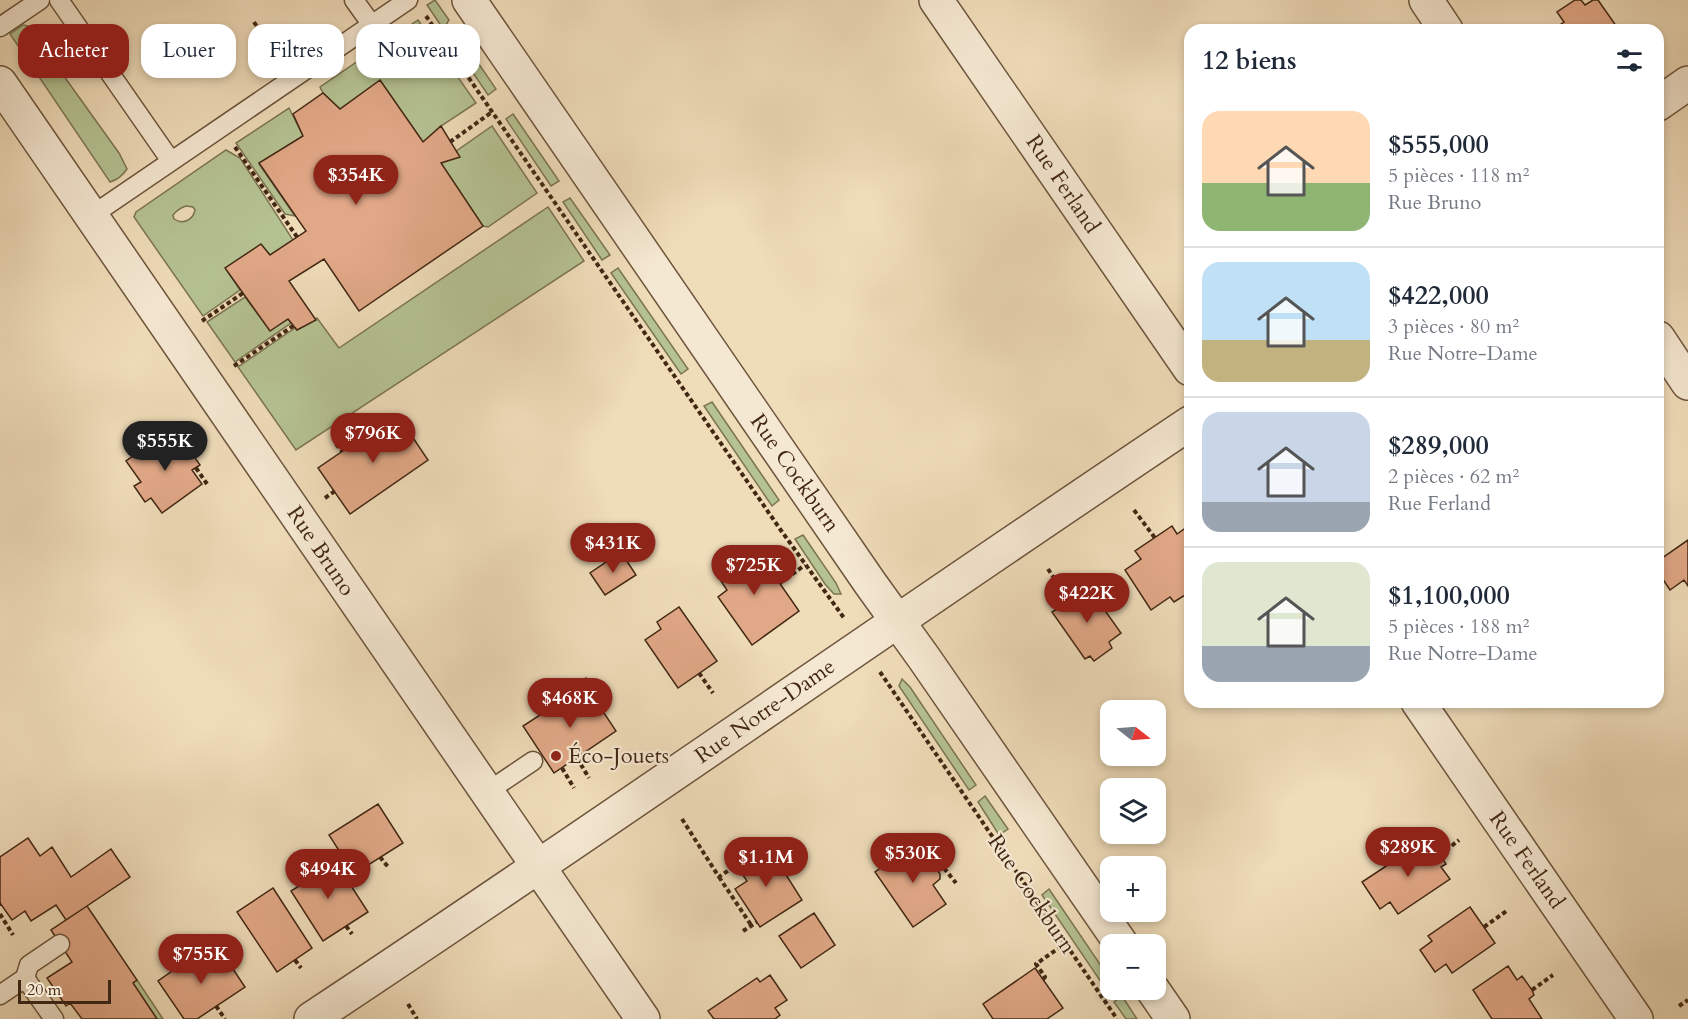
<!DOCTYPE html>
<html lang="fr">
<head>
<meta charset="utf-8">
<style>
  body { margin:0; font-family:Cardo,serif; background:#f6f6f7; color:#1f2937; height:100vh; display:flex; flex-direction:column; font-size:22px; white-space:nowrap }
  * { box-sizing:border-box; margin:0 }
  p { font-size:20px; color:#747a83 }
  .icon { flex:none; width:33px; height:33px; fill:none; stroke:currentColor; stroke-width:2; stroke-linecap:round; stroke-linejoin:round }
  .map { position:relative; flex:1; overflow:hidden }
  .sheet { position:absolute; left:1184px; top:24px; width:480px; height:684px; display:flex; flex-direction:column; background:#fff; border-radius:18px; box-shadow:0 3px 9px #0003 }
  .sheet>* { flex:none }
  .top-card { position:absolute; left:18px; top:24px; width:570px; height:54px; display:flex; gap:12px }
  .needle { width:39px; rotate:107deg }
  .buttons { position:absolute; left:1100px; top:700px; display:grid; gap:12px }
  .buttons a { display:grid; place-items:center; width:66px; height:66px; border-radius:12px; background:#fff; box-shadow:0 3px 9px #0003; font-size:30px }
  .scale { position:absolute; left:18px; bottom:15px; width:93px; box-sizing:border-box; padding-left:6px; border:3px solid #422713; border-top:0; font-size:16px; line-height:21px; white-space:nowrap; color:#422713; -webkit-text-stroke:4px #f5e8d2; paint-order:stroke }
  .price { position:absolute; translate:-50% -51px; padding:0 14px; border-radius:21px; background:#8f2418; color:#fff; font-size:20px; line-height:39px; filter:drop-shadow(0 2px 3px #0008) }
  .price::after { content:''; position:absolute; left:50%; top:36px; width:18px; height:14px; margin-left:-9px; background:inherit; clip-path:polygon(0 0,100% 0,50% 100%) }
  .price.selected { background:#222; color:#fff }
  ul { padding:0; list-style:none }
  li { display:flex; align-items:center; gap:18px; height:150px; padding:0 18px }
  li+li { border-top:2px solid #e0e1e3 }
  li span { display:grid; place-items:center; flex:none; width:168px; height:120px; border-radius:18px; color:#555 }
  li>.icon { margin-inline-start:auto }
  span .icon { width:72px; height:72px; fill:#fffc; stroke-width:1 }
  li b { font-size:26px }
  h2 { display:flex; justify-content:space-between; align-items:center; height:72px; padding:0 18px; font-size:26px }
  .chip { padding:0 21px; border-radius:18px; background:#fff; box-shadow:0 3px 9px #0003; font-size:21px; line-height:54px }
  .chip.selected { background:#8f2418; color:#fff }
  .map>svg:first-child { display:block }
  .green { fill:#b5c292; stroke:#7c7452; stroke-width:1.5; fill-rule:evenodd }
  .building { fill:#e1a887; stroke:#422713; stroke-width:1.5 }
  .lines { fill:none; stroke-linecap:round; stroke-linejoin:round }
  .service-casing { stroke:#6d543c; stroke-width:21 }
  .minor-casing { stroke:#6d543c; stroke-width:36 }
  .tertiary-casing { stroke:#6d543c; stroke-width:36 }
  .path { stroke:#422713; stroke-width:4; stroke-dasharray:4.5 3; stroke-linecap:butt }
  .service { stroke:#f5e8d2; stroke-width:18 }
  .minor { stroke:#f5e8d2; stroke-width:33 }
  .tertiary { stroke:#f5e8d2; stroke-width:33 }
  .poi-dot { fill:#8f2418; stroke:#f5e8d2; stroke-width:2 }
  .labels { text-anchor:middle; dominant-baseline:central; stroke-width:4.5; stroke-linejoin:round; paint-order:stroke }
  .street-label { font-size:22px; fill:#422713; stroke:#f5e8d2 }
  .poi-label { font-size:22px; fill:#422713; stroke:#f5e8d2; text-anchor:start }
</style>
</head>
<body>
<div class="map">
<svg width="1688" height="1019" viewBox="0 0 1688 1019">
  <rect width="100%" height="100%" fill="#efdcb9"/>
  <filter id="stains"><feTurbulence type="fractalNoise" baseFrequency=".00333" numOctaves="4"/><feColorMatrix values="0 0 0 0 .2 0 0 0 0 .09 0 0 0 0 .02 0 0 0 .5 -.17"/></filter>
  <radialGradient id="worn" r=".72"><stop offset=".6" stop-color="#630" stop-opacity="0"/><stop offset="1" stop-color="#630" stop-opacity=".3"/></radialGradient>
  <!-- green -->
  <path class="green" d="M 435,0 L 449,20 L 447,23 L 448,26 L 455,29 L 496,89 L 488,95 L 427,5 Z
    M 418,20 L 476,103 L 441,126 L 423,142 L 380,81 L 340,109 L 323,93 L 320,87 Z
    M 23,25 L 28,26 L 119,153 L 127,169 C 123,175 117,180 110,182 L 10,34 Z
    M 289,108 L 303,136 L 259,164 L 295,216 L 285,214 L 236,143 Z
    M 513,114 L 559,181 L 551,186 L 506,119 Z
    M 492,126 L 537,193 L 488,227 L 483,226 L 441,163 L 459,157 L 455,152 Z
    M 226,150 L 240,158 L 293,240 L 270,255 L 261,245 L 226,269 L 240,290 L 203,316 L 134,217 L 136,212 ZM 186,206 L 193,207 L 195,210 C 193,220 183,225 174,219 L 173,215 C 177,210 180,208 186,206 Z
    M 570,198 L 610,255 L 602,260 L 563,202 Z
    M 548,207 L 584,261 L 296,450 L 238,367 L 295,328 L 297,330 L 317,318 L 339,348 Z
    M 618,268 L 688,369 L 681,374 L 611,273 Z
    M 245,297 L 270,330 L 288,319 L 291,323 L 235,362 L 207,322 Z
    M 712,402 L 779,500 L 772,506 L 704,406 Z
    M 803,535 L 836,583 L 841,594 L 834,594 L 825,584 L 795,539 Z
    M 902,679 L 910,687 L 976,785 L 969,790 L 899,686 Z
    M 985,796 L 1008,829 L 999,835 L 978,802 Z
    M 1049,889 L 1110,979 L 1103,985 L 1042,895 Z
    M 137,980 L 163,1019 L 157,1019 L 133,983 Z
    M 1122,996 L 1137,1019 L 1126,1019 L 1114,1002 Z"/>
  <!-- building -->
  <path class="building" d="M 1575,0 L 1581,0 L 1585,5 L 1593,0 L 1598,0 L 1619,30 L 1552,30 L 1564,22 L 1557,12 Z
    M 380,80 L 423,142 L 441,126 L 460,157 L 441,163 L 483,226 L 359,311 L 324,259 L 289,281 L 316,320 L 297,330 L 288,319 L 270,331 L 225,268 L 261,244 L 270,255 L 306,231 L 259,163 L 303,136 L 293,114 L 323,93 L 340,109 Z
    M 397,414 L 428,460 L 350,514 L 318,468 Z
    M 167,432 L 177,447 L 184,442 L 200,465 L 192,470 L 202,484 L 162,513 L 151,498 L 145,502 L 134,486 L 141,482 L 126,461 Z
    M 1190,525 L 1190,592 L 1174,602 L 1170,597 L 1151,610 L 1125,570 L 1141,559 L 1135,551 L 1172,526 L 1177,534 Z
    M 1688,540 L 1688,586 L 1684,580 L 1670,590 L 1658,572 L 1658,561 Z
    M 744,547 L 757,567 L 765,562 L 799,611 L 752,645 L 718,597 L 727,590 L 713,569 Z
    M 621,552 L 636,575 L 605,595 L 590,573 Z
    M 1089,588 L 1121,633 L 1109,642 L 1112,648 L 1094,661 L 1090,656 L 1085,659 L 1052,612 L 1065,604 L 1062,599 L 1066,596 L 1073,591 L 1076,597 Z
    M 679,607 L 717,661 L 678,688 L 645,640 L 661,629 L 657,622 Z
    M 586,678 L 604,704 L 600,707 L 616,731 L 554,773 L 523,726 L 560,702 L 569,716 L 572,714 L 568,708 L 587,695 L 578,683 Z
    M 378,804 L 403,843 L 354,874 L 329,835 Z
    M 28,838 L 40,856 L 52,847 L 71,877 L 111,849 L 130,877 L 66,920 L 56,905 L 31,921 L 25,911 L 12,920 L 0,903 L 0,857 Z
    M 1424,841 L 1427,845 L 1431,842 L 1446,864 L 1441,867 L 1450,879 L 1398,914 L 1390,902 L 1380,909 L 1362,882 Z
    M 918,842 L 940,874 L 940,879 L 933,885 L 946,904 L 913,927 L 875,872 Z
    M 769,848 L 802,900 L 760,927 L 735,889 L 747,881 L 738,868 Z
    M 335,861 L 368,912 L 323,941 L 291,891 L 299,886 L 295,879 L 314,867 L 318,873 Z
    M 273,888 L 312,948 L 277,972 L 237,912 Z
    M 87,906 L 137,980 L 133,983 L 157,1019 L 82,1019 L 70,1003 L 66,1006 L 47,978 L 72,962 L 51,930 Z
    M 1470,907 L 1495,943 L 1452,973 L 1446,964 L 1435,972 L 1420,950 L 1432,941 L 1428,936 Z
    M 814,913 L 835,945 L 801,968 L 779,936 Z
    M 217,945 L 245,987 L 197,1019 L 184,1019 L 158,981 L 198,953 L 208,967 L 214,962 L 207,952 Z
    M 1508,966 L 1517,980 L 1522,976 L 1532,990 L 1534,995 L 1529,999 L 1542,1019 L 1492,1019 L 1473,990 Z
    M 1035,968 L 1063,1008 L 1047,1019 L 993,1019 L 983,1004 Z
    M 770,975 L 787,1000 L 775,1008 L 780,1015 L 775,1019 L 714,1019 L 708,1011 L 757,978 L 760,982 Z"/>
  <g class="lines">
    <defs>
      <path id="service" d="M 59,0 L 171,161
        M 354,0 L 372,25
        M 0,27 L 40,0
        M 91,216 L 408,0
        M 487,792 L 533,761
        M 25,978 L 29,965 L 60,944
        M 0,995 L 25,978 L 54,1019"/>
      <path id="minor" d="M 469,0 L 870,583 L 924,658 L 1122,945
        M 936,0 L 1190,369
        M 1426,0 L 1446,30
        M 0,83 L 643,1019
        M 1658,338 L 1688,383
        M 1418,702 L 1636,1019
        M 1153,990 L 1173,1019"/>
      <path id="tertiary" d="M 1658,104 L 1688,83
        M 311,1019 C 606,824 895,620 1190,423"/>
    </defs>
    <!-- service casing -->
    <use href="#service" class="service-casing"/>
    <!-- minor casing -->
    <use href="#minor" class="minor-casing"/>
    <!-- tertiary casing -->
    <use href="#tertiary" class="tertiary-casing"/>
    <!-- path -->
    <path class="path" d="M 426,16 L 780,529 L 844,618
      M 254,22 L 278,59
      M 450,142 L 492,112
      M 235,147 L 297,237
      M 202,321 L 243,293
      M 234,366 L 293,326
      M 172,429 L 181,445
      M 336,444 L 342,451
      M 196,468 L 207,484
      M 325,498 L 335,491
      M 1134,510 L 1155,538
      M 1048,569 L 1066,596
      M 780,583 L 805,565
      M 880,672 L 1117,1019
      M 699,673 L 713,693
      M 577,758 L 589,778
      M 562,768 L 574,788
      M 682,819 L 719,877 L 752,854 L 755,857
      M 908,839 L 912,846
      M 1440,855 L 1459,840
      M 380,857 L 388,867
      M 938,870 L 943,867 L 956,883
      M 719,877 L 751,925
      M 0,904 L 1,904
      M 0,914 L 13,935
      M 346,926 L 352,934
      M 1484,927 L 1508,910
      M 743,931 L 757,922
      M 295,960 L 301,968
      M 1043,979 L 1045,977 L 1036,964 L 1066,943
      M 1532,990 L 1553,975
      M 408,1004 L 417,1019
      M 216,1006 L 225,1019
      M 1679,1006 L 1688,1000"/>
    <!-- service -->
    <use href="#service" class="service"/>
    <!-- minor -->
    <use href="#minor" class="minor"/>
    <!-- tertiary -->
    <use href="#tertiary" class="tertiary"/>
  </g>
  <!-- markers -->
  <circle class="poi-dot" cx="556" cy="756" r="6"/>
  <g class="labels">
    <!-- street labels -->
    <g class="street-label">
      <text transform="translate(1063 184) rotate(56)">Rue Ferland</text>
      <text transform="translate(795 473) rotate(55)">Rue Cockburn</text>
      <text transform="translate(321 551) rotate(56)">Rue Bruno</text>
      <text transform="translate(765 711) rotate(-35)">Rue Notre-Dame</text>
      <text transform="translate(1527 860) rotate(55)">Rue Ferland</text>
      <text transform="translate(1032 894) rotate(56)">Rue Cockburn</text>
    </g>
    <!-- poi labels -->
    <g class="poi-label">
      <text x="568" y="756">Éco-Jouets</text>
    </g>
  </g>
  <rect width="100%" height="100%" filter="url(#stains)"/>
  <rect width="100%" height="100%" fill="url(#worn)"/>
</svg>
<div class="buttons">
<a><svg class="needle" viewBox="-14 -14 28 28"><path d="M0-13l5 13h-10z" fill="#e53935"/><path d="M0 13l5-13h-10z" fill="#747a83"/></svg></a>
<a><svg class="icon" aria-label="layers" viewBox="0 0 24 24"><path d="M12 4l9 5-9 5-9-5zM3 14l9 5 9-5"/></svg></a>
<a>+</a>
<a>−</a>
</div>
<div class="scale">20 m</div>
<b class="price" style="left:356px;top:206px">$354K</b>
<b class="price" style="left:373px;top:464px">$796K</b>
<b class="price selected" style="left:165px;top:472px">$555K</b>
<b class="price" style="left:613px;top:574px">$431K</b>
<b class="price" style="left:754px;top:596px">$725K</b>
<b class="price" style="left:1087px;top:624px">$422K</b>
<b class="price" style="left:570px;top:729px">$468K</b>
<b class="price" style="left:1408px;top:878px">$289K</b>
<b class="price" style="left:913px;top:884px">$530K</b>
<b class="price" style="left:766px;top:888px">$1.1M</b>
<b class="price" style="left:328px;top:900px">$494K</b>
<b class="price" style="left:201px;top:985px">$755K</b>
<div class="top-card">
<a class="chip selected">Acheter</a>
<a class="chip">Louer</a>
<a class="chip">Filtres</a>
<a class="chip">Nouveau</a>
</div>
<section class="sheet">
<h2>12 biens<svg class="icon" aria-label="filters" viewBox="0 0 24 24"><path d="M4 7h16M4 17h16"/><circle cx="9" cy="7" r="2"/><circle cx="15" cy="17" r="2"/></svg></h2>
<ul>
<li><span style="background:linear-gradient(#ffd9b3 60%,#8fb573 0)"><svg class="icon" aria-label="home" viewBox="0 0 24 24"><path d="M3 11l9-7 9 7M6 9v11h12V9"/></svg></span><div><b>$555,000</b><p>5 pièces · 118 m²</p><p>Rue Bruno</p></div></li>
<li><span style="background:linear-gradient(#bfe0f5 65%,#c2b280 0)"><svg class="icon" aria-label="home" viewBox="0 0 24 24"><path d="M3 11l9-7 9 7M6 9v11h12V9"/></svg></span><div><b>$422,000</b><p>3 pièces · 80 m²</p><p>Rue Notre-Dame</p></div></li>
<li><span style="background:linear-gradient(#c9d6e8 75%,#9aa5b1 0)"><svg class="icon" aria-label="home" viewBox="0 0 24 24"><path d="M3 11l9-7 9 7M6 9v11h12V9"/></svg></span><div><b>$289,000</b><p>2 pièces · 62 m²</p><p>Rue Ferland</p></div></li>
<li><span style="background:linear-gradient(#dfe7d0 70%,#9aa5b1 0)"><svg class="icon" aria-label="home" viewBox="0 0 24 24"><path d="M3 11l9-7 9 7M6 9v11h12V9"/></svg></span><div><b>$1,100,000</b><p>5 pièces · 188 m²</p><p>Rue Notre-Dame</p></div></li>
</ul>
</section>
</div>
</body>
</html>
